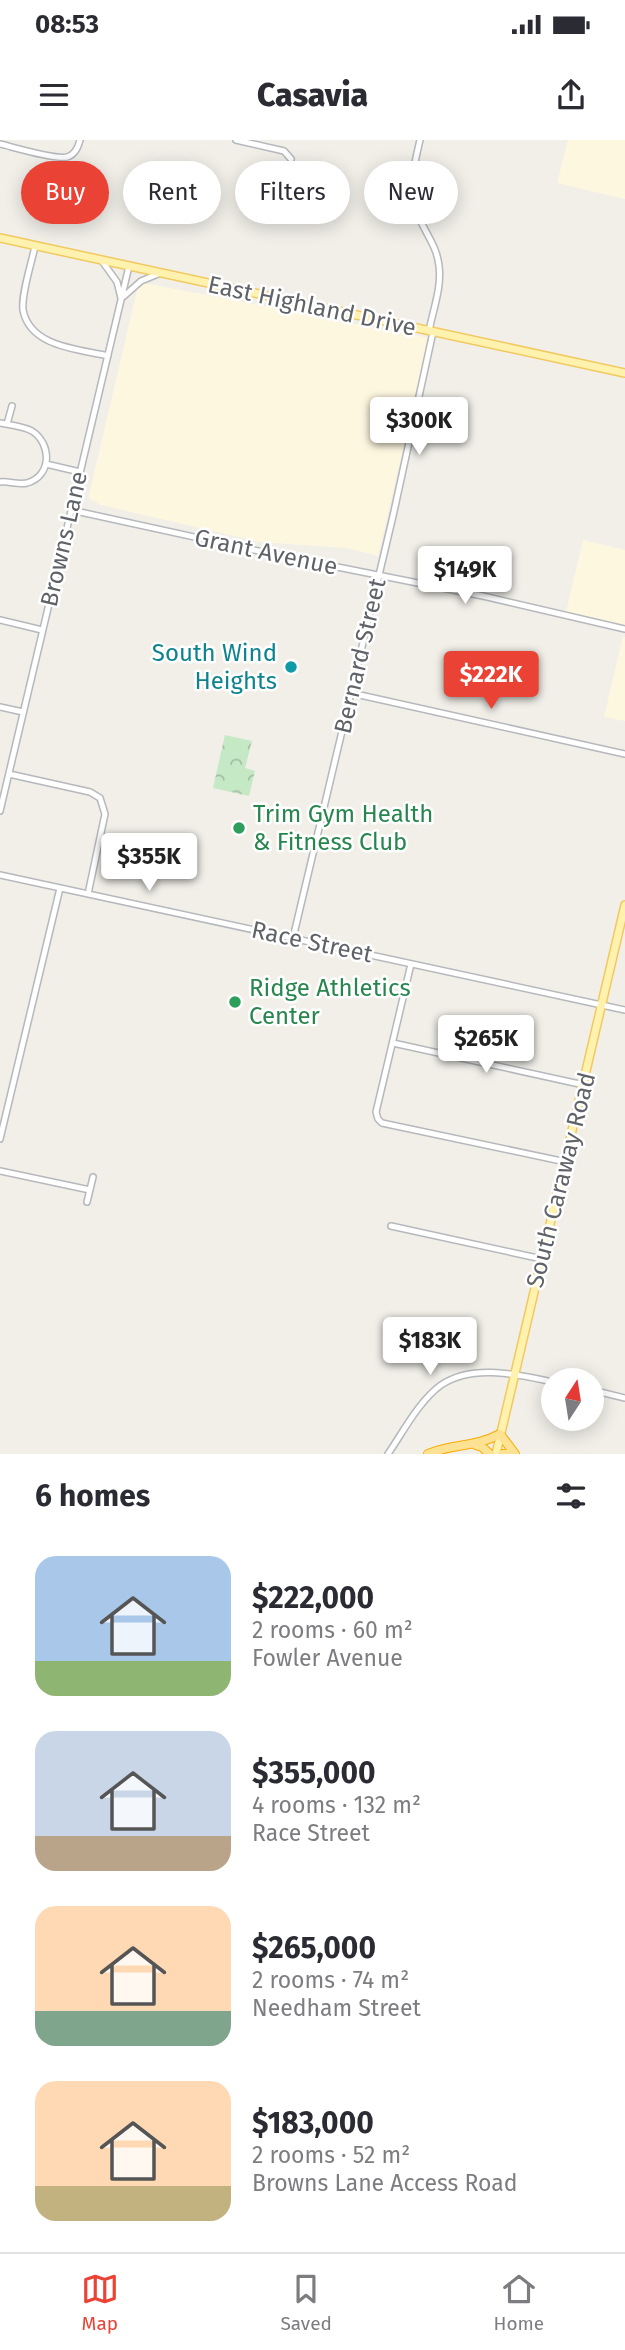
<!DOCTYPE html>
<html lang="en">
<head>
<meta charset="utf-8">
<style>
  body { margin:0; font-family:"Fira Sans",sans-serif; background:#f2f2f3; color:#2b2b33; height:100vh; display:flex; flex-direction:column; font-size:26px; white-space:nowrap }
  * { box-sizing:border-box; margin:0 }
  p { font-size:23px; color:#7c7c81 }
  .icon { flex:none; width:38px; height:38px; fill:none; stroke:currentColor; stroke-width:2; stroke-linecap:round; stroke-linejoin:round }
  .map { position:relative; height:1314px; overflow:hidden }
  .details { display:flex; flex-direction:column; background:#fff; flex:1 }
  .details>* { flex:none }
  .guide { position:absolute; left:21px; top:21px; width:584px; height:63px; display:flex; gap:14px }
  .needle { width:46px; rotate:12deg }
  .fabs { position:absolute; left:541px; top:1228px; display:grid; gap:14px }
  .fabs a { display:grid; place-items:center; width:63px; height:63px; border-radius:50%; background:#fff; box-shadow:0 4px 18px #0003; font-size:35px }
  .price { position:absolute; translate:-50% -60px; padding:0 16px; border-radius:7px; background:#fff; color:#222; font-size:23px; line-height:46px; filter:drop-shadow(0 2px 4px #0008) }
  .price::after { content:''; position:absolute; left:50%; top:42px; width:21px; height:16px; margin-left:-10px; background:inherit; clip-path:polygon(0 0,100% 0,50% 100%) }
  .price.on { background:#ea4335; color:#fff }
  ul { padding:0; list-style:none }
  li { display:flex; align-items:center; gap:21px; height:175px; padding:0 35px }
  li span { display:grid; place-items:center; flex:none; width:196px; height:140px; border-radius:21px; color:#555 }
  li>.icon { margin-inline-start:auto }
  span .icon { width:84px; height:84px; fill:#fffc; stroke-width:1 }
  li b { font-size:30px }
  h2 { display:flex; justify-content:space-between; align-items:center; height:84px; padding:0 35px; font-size:30px }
  .pill { padding:0 24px; border-radius:32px; background:#fff; box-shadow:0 4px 18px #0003; font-size:24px; line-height:63px }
  .pill.on { background:#ea4335; color:#fff }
  .status { display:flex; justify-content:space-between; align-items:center; height:49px; padding:0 35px; background:#fff; direction:ltr }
  .status svg { height:19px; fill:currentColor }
  header { display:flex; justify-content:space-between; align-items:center; height:91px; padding:0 35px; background:#fff; font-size:32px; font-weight:800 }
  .menu { display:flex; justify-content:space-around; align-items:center; height:98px; border-top:2px solid #e1e1e2; background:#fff; font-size:19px; color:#7c7c81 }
  .menu a { display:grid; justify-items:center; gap:4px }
  .menu .on { color:#ea4335 }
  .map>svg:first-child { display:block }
  .commercial { fill:#fef7e0 }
  .forest { fill:url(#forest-crowns) }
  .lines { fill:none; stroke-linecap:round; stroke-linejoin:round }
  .minor-casing { stroke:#b5b8bc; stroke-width:8 }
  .major-casing { stroke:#f2c960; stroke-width:10 }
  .highway-casing { stroke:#f9ab00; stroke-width:10 }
  .minor { stroke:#fff; stroke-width:5 }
  .major { stroke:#fff2af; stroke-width:7 }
  .highway { stroke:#fde293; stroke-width:8 }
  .culture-dot { fill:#0f9aa8; stroke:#fff; stroke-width:2.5 }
  .leisure-dot { fill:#2e9e5b; stroke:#fff; stroke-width:2.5 }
  .labels { text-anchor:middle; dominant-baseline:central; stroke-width:5; stroke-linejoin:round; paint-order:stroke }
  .street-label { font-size:24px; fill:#5f6368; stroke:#fff }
  .culture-label { font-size:24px; fill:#0d838f; stroke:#fff; text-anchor:end }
  .leisure-label { font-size:24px; fill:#27864d; stroke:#fff; text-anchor:start }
</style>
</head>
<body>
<div class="status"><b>08:53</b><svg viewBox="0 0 49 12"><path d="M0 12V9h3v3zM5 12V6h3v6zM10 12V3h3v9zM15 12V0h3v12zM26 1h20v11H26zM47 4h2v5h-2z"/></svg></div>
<header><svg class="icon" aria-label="menu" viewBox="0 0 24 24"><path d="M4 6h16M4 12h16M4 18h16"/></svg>Casavia<svg class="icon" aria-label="share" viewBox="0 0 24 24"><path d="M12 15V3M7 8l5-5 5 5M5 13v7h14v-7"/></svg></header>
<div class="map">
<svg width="625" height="1314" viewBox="0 0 625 1314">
  <defs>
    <pattern id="forest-crowns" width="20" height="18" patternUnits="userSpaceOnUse" patternTransform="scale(1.75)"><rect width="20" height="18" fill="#c5e8c5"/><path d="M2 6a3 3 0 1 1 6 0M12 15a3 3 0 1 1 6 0" fill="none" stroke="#a3c0a4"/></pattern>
  </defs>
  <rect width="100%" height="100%" fill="#f1efe8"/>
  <!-- commercial -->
  <path class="commercial" d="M 568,0 L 625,0 L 625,59 L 557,43 Z
    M 139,142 L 429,198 L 378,416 L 347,408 L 260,402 L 101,365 L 90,359 L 89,355 Z
    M 583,400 L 625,410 L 625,485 L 566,472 Z
    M 623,496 L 625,497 L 625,581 L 604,577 Z"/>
  <!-- forest -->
  <path class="forest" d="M 225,595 L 252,601 L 245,628 L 255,631 L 249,656 L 213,648 Z"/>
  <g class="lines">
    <defs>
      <path id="minor" d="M 236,0 L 284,11 L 291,19
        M 420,0 C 414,26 407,50 418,75 C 425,93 437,106 439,126 C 442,147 433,170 429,191
        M 0,4 C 13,7 56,20 67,17 C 75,15 78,8 80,0
        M 35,106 C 32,122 21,154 23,170 C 30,207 78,209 108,216
        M 102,121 L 117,142 L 121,158
        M 123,157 L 141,141 L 158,134
        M 0,283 C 10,285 23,286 32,291 C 52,304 52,336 27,343 C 18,345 9,341 0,342
        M 7,284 L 12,266
        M 46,324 L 80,332
        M 71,370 L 272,414 L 483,456 L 625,489
        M 0,480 L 42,490
        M 351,553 L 625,614
        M 0,567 L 23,572
        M 9,634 L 90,652 L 100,658 L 105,674 L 88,754
        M 0,671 L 129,126
        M 0,735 L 625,870
        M 293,798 L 393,376 L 433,192
        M 411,824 L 376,972 L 378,979 L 382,983 L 566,1022
        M 393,903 L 584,945
        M 0,999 L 60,748
        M 0,1031 L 90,1050
        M 87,1062 L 93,1037
        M 391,1086 L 542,1119
        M 592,1250 L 625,1258
        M 388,1314 C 403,1292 419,1261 441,1245 C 473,1223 519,1235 553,1242"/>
      <path id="major" d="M 0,98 L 625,233
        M 496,1314 L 625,765"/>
      <path id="highway" d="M 476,1305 L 482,1307 L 490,1314
        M 428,1314 C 453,1303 474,1308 500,1294 L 515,1314
        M 503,1314 L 513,1314"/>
    </defs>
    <!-- minor casing -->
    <use href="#minor" class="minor-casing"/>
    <!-- major casing -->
    <use href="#major" class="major-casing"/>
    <!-- highway casing -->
    <use href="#highway" class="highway-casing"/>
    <!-- minor -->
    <use href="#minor" class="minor"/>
    <!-- major -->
    <use href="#major" class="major"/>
    <!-- highway -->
    <use href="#highway" class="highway"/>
  </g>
  <!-- markers -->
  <circle class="culture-dot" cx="291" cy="527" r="7"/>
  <g class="leisure-dot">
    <circle cx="239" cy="688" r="7"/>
    <circle cx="235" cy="862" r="7"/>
  </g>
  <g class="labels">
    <!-- street labels -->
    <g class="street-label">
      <text transform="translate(312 166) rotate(12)">East Highland Drive</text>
      <text transform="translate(64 399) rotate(-77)">Browns Lane</text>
      <text transform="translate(266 412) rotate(12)">Grant Avenue</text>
      <text transform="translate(360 516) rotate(-77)">Bernard Street</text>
      <text transform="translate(312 802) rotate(12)">Race Street</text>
      <text transform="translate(561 1040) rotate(-76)">South Caraway Road</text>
    </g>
    <!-- culture labels -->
    <g class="culture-label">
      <text x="277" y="513">South Wind<tspan x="277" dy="28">Heights</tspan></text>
    </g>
    <!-- leisure labels -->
    <g class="leisure-label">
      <text x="253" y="674">Trim Gym Health<tspan x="253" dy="28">&amp; Fitness Club</tspan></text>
      <text x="249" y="848">Ridge Athletics<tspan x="249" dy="28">Center</tspan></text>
    </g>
  </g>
</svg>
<div class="fabs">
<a><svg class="needle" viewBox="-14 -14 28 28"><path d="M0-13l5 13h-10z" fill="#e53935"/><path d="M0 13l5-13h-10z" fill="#7c7c81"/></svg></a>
</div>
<b class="price" style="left:419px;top:317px">$300K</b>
<b class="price" style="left:465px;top:466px">$149K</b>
<b class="price on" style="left:491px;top:571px">$222K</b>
<b class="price" style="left:149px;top:753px">$355K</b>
<b class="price" style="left:486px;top:935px">$265K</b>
<b class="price" style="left:430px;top:1237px">$183K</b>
<div class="guide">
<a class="pill on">Buy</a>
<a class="pill">Rent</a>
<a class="pill">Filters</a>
<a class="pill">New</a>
</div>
</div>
<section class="details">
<h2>6 homes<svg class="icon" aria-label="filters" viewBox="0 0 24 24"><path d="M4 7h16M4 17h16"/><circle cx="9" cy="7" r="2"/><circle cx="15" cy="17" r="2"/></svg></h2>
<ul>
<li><span style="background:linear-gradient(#a9c7e8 75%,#8fb573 0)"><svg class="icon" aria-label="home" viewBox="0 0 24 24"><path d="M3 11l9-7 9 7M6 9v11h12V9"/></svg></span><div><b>$222,000</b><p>2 rooms · 60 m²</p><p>Fowler Avenue</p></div></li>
<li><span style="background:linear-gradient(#c9d6e8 75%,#b9a48a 0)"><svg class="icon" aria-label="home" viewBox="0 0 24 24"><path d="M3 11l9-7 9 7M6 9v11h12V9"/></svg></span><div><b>$355,000</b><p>4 rooms · 132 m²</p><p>Race Street</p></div></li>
<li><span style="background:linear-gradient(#ffd9b3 75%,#7fa58c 0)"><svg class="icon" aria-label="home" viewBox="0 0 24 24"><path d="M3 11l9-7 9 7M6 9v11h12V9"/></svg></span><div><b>$265,000</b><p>2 rooms · 74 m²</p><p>Needham Street</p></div></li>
<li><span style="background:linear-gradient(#ffd9b3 75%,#c2b280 0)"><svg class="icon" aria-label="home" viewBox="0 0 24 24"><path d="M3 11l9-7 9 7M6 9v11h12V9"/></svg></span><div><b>$183,000</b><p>2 rooms · 52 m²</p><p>Browns Lane Access Road</p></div></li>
</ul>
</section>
<nav class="menu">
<a class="on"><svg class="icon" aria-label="map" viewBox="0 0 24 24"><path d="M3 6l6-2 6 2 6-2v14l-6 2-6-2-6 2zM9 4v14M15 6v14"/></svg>Map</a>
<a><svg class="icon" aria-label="saved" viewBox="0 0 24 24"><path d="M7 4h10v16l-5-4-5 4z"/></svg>Saved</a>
<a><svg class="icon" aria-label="home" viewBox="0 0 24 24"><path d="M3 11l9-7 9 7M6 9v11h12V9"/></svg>Home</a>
</nav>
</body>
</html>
